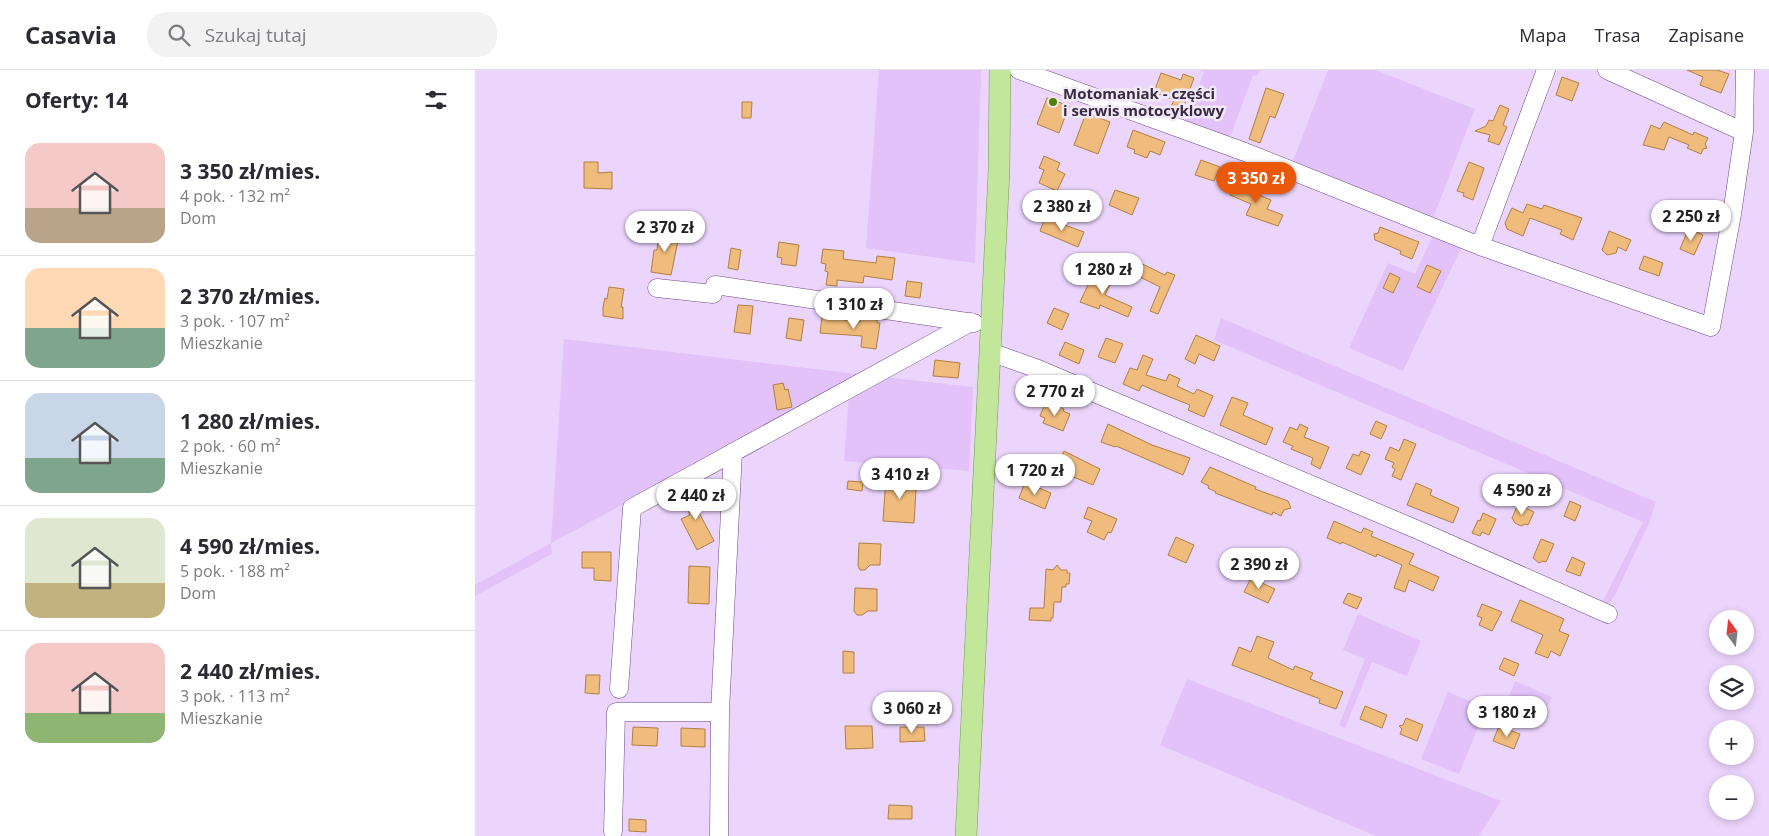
<!DOCTYPE html>
<html lang="pl">
<head>
<meta charset="utf-8">
<style>
  body { margin:0; font-family:"Open Sans",sans-serif; background:#f2f2f3; color:#2b2b33; height:100vh; display:flex; flex-direction:column; font-size:19px; white-space:nowrap }
  * { box-sizing:border-box; margin:0 }
  p { font-size:16px; color:#7c7c81 }
  .icon { flex:none; width:28px; height:28px; fill:none; stroke:currentColor; stroke-width:2; stroke-linecap:round; stroke-linejoin:round }
  .map { position:relative; flex:1; overflow:hidden }
  .details { display:flex; flex-direction:column; background:#fff; width:475px }
  .details>* { flex:none }
  .needle { width:32px; rotate:345deg }
  .tools { position:absolute; left:1234px; top:540px; display:grid; gap:10px }
  .tools a { display:grid; place-items:center; width:45px; height:45px; border-radius:50%; background:#fff; box-shadow:0 2px 8px #0003; font-size:25px }
  .price { position:absolute; translate:-50% -42px; padding:0 11px; border-radius:18px; background:#fff; color:#222; font-size:16px; line-height:32px; filter:drop-shadow(0 1px 2px #0008) }
  .price::after { content:''; position:absolute; left:50%; top:30px; width:15px; height:11px; margin-left:-8px; background:inherit; clip-path:polygon(0 0,100% 0,50% 100%) }
  .price.selected { background:#ea580c; color:#fff }
  ul { padding:0; list-style:none }
  li { display:flex; align-items:center; gap:15px; height:125px; padding:0 25px }
  li+li { border-top:1px solid #e1e1e2 }
  li span { display:grid; place-items:center; flex:none; width:140px; height:100px; border-radius:15px; color:#555 }
  li>.icon { margin-inline-start:auto }
  span .icon { width:60px; height:60px; fill:#fffc; stroke-width:1 }
  li b { font-size:21px }
  h2 { display:flex; justify-content:space-between; align-items:center; height:60px; padding:0 25px; font-size:21px }
  header { display:flex; align-items:center; gap:30px; box-sizing:border-box; height:70px; padding:0 25px; background:#fff; border-bottom:1px solid #e1e1e2 }
  header strong { font-size:24px }
  nav { display:flex; gap:28px; margin-inline-start:auto; font-size:18px }
  .search { width:350px; height:45px; background:#f2f2f3; display:flex; align-items:center; gap:12px; box-sizing:border-box; padding:0 18px; border-radius:20px; color:#7c7c81; font-size:19px }
  main { display:flex; flex:1; min-height:0 }
  .map>svg:first-child { display:block }
  .green { fill:#e2c2f9 }
  .building { fill:#f0bc7d; stroke:#b07f41 }
  .lines { fill:none; stroke-linecap:round; stroke-linejoin:round }
  .minor-casing { stroke:#6d4a85; stroke-width:19 }
  .major-casing { stroke:#789a51; stroke-width:22 }
  .minor { stroke:#fff; stroke-width:18 }
  .major { stroke:#c2e79b; stroke-width:21 }
  .poi-dot { fill:#51800c; stroke:#f1e9f6; stroke-width:2 }
  .labels { text-anchor:middle; dominant-baseline:central; stroke-width:5; stroke-linejoin:round; paint-order:stroke }
  .poi-label { font-size:15px; font-weight:bold; fill:#392943; stroke:#f1e9f6; text-anchor:start }
</style>
</head>
<body>
<header>
<strong>Casavia</strong>
<div class="search"><svg class="icon" aria-label="search" viewBox="0 0 24 24"><circle cx="10" cy="10" r="6"/><path d="M15 15l6 6"/></svg>Szukaj tutaj</div>
<nav><a>Mapa</a><a>Trasa</a><a>Zapisane</a></nav>
</header>
<main>
<section class="details">
<h2>Oferty: 14<svg class="icon" aria-label="filters" viewBox="0 0 24 24"><path d="M4 7h16M4 17h16"/><circle cx="9" cy="7" r="2"/><circle cx="15" cy="17" r="2"/></svg></h2>
<ul>
<li><span style="background:linear-gradient(#f6c9c9 65%,#b9a48a 0)"><svg class="icon" aria-label="home" viewBox="0 0 24 24"><path d="M3 11l9-7 9 7M6 9v11h12V9"/></svg></span><div><b>3 350 zł/mies.</b><p>4 pok. · 132 m²</p><p>Dom</p></div></li>
<li><span style="background:linear-gradient(#ffd9b3 60%,#7fa58c 0)"><svg class="icon" aria-label="home" viewBox="0 0 24 24"><path d="M3 11l9-7 9 7M6 9v11h12V9"/></svg></span><div><b>2 370 zł/mies.</b><p>3 pok. · 107 m²</p><p>Mieszkanie</p></div></li>
<li><span style="background:linear-gradient(#c9d6e8 65%,#7fa58c 0)"><svg class="icon" aria-label="home" viewBox="0 0 24 24"><path d="M3 11l9-7 9 7M6 9v11h12V9"/></svg></span><div><b>1 280 zł/mies.</b><p>2 pok. · 60 m²</p><p>Mieszkanie</p></div></li>
<li><span style="background:linear-gradient(#dfe7d0 65%,#c2b280 0)"><svg class="icon" aria-label="home" viewBox="0 0 24 24"><path d="M3 11l9-7 9 7M6 9v11h12V9"/></svg></span><div><b>4 590 zł/mies.</b><p>5 pok. · 188 m²</p><p>Dom</p></div></li>
<li><span style="background:linear-gradient(#f6c9c9 70%,#8fb573 0)"><svg class="icon" aria-label="home" viewBox="0 0 24 24"><path d="M3 11l9-7 9 7M6 9v11h12V9"/></svg></span><div><b>2 440 zł/mies.</b><p>3 pok. · 113 m²</p><p>Mieszkanie</p></div></li>
</ul>
</section>
<div class="map">
<svg width="1294" height="766" viewBox="0 0 1294 766">
  <rect width="100%" height="100%" fill="#ecd5fd"/>
  <!-- green -->
  <path class="green" d="M 404,0 L 506,0 L 500,193 L 391,178 Z
    M 725,0 L 785,0 L 782,6 L 778,5 L 753,73 L 709,55 L 729,2 Z
    M 853,0 L 900,0 L 1000,39 L 957,151 L 816,96 Z
    M 959,163 L 988,174 L 928,301 L 874,278 L 913,193 L 940,204 Z
    M 746,248 L 1181,432 L 1174,453 L 1139,527 L 1132,535 L 1126,535 L 1168,452 L 739,270 Z
    M 89,269 L 390,305 L 76,473 L 77,484 L 0,526 L 0,515 L 76,473 Z
    M 409,307 L 498,317 L 494,401 L 369,391 L 374,325 Z
    M 883,544 L 946,571 L 932,606 L 897,592 L 870,658 L 864,655 L 890,589 L 868,580 Z
    M 712,609 L 1026,731 L 1004,766 L 901,766 L 685,675 Z
    M 1040,611 L 1077,627 L 1061,658 L 1027,644 Z
    M 973,622 L 1011,638 L 984,704 L 946,689 Z"/>
  <!-- building -->
  <path class="building" d="M 1212,0 L 1242,0 L 1254,4 L 1246,23 L 1225,15 L 1228,7 Z
    M 686,3 L 706,10 L 708,4 L 719,8 L 707,41 L 696,37 L 699,30 L 679,22 Z
    M 1087,7 L 1104,13 L 1097,31 L 1081,25 Z
    M 791,18 L 809,24 L 800,48 L 795,46 L 785,73 L 774,69 Z
    M 572,28 L 594,36 L 584,63 L 562,54 Z
    M 267,32 L 277,32 L 276,48 L 267,48 Z
    M 1025,35 L 1034,39 L 1028,55 L 1032,57 L 1024,75 L 1013,71 L 1015,65 L 1000,61 L 1011,56 L 1014,50 L 1018,51 Z
    M 611,43 L 635,52 L 623,84 L 599,75 Z
    M 1189,52 L 1218,65 L 1219,62 L 1233,68 L 1230,74 L 1232,78 L 1228,79 L 1226,84 L 1212,78 L 1214,75 L 1194,67 L 1189,80 L 1168,75 L 1176,55 L 1185,59 Z
    M 658,60 L 690,72 L 685,85 L 675,81 L 672,88 L 659,83 L 660,80 L 652,77 Z
    M 569,86 L 585,93 L 582,100 L 590,104 L 582,121 L 564,113 L 569,100 L 564,98 Z
    M 726,90 L 745,97 L 739,111 L 720,105 Z
    M 109,92 L 123,92 L 123,103 L 137,102 L 137,119 L 109,118 Z
    M 994,92 L 1009,98 L 998,130 L 988,126 L 989,123 L 982,121 Z
    M 761,109 L 777,115 L 774,121 L 796,130 L 792,139 L 808,145 L 803,156 L 771,145 L 776,134 L 755,125 Z
    M 640,120 L 664,128 L 657,145 L 634,135 Z
    M 1052,134 L 1067,139 L 1069,135 L 1107,148 L 1098,170 L 1085,164 L 1087,160 L 1055,148 L 1048,166 L 1032,159 L 1030,153 L 1037,138 L 1048,143 Z
    M 570,148 L 609,162 L 603,177 L 565,161 Z
    M 905,157 L 944,172 L 937,189 L 925,184 L 926,181 L 900,170 L 899,164 L 903,163 Z
    M 1214,158 L 1228,165 L 1219,185 L 1205,179 Z
    M 191,160 L 201,161 L 201,166 L 204,166 L 196,205 L 176,202 L 179,180 L 182,180 L 184,163 L 191,164 Z
    M 1134,161 L 1156,170 L 1151,181 L 1143,177 L 1141,183 L 1132,185 L 1127,180 Z
    M 304,172 L 324,175 L 321,196 L 306,194 L 307,188 L 302,187 Z
    M 256,178 L 266,180 L 263,200 L 253,198 Z
    M 348,179 L 369,181 L 368,189 L 401,193 L 402,186 L 420,188 L 417,210 L 389,206 L 388,213 L 362,210 L 362,216 L 351,215 L 353,202 L 350,201 L 351,194 L 346,193 Z
    M 1169,186 L 1188,193 L 1184,206 L 1164,199 Z
    M 657,189 L 690,205 L 692,202 L 700,205 L 683,244 L 675,241 L 685,217 L 661,205 L 663,202 L 653,198 Z
    M 952,195 L 966,201 L 955,223 L 942,217 Z
    M 620,200 L 638,208 L 630,225 L 657,237 L 653,247 L 625,235 L 624,239 L 605,232 Z
    M 915,203 L 925,208 L 918,223 L 908,218 Z
    M 432,211 L 447,213 L 445,228 L 430,226 Z
    M 134,217 L 149,219 L 146,237 L 148,237 L 148,249 L 128,246 L 128,237 L 130,228 L 132,229 Z
    M 263,235 L 278,236 L 275,264 L 259,262 Z
    M 579,238 L 594,244 L 587,260 L 572,253 Z
    M 347,247 L 385,252 L 386,247 L 402,250 L 402,253 L 405,253 L 401,279 L 386,277 L 387,266 L 345,263 Z
    M 314,248 L 329,250 L 326,271 L 311,268 Z
    M 721,265 L 745,276 L 739,291 L 724,284 L 720,294 L 710,289 Z
    M 631,268 L 648,274 L 640,293 L 623,287 Z
    M 590,272 L 609,280 L 604,294 L 584,285 Z
    M 668,285 L 678,289 L 671,305 L 691,311 L 694,304 L 705,309 L 702,316 L 719,324 L 722,319 L 738,326 L 729,347 L 713,340 L 715,335 L 685,323 L 667,315 L 664,321 L 648,314 L 655,298 L 662,300 Z
    M 460,290 L 485,293 L 483,308 L 458,306 Z
    M 308,313 L 310,320 L 313,319 L 317,337 L 302,340 L 298,315 Z
    M 757,327 L 773,333 L 768,345 L 798,358 L 791,375 L 745,355 Z
    M 576,333 L 589,339 L 588,341 L 595,344 L 588,361 L 568,353 L 570,348 L 565,346 L 570,334 L 574,336 Z
    M 901,351 L 912,356 L 906,369 L 895,364 Z
    M 633,354 L 677,375 L 715,388 L 708,405 L 641,376 L 640,377 L 626,372 Z
    M 825,354 L 833,358 L 829,367 L 854,377 L 845,399 L 836,394 L 838,388 L 816,379 L 818,376 L 808,372 L 815,357 L 822,360 Z
    M 929,369 L 941,374 L 926,410 L 917,406 L 920,399 L 917,397 L 919,393 L 910,389 L 915,377 L 924,381 Z
    M 589,381 L 625,399 L 618,415 L 581,400 Z
    M 886,381 L 895,385 L 886,405 L 871,398 L 878,384 L 884,386 Z
    M 735,397 L 781,417 L 780,419 L 813,431 L 816,438 L 809,440 L 806,446 L 798,442 L 797,445 L 740,423 L 741,422 L 733,418 L 734,416 L 726,412 Z
    M 411,408 L 450,411 L 441,420 L 439,453 L 408,451 Z
    M 373,411 L 388,412 L 387,421 L 372,419 Z
    M 550,412 L 576,423 L 570,439 L 544,428 Z
    M 941,413 L 957,420 L 955,425 L 984,438 L 978,453 L 932,435 Z
    M 223,420 L 229,431 L 220,435 L 239,471 L 222,480 L 206,449 L 215,445 L 206,428 Z
    M 1095,431 L 1106,436 L 1100,451 L 1089,446 Z
    M 1043,434 L 1059,442 L 1053,455 L 1050,454 L 1046,456 L 1040,453 L 1037,448 Z
    M 613,437 L 642,449 L 636,463 L 633,462 L 629,470 L 612,462 L 617,451 L 609,448 Z
    M 1008,443 L 1021,449 L 1014,465 L 1007,462 L 1005,466 L 997,463 L 1003,450 L 1005,451 Z
    M 859,451 L 886,463 L 889,458 L 898,462 L 896,466 L 939,484 L 934,494 L 964,507 L 958,521 L 934,510 L 930,522 L 919,518 L 927,495 L 902,484 L 901,487 L 867,472 L 866,474 L 852,468 Z
    M 701,467 L 719,475 L 711,493 L 693,485 Z
    M 1066,469 L 1079,474 L 1071,492 L 1068,491 L 1064,493 L 1058,488 Z
    M 384,473 L 406,474 L 405,495 L 395,495 L 390,500 L 385,500 L 383,496 Z
    M 107,482 L 136,482 L 136,511 L 119,510 L 119,498 L 107,498 Z
    M 1097,487 L 1110,493 L 1105,506 L 1091,501 Z
    M 582,495 L 586,500 L 592,500 L 592,503 L 595,503 L 594,514 L 591,514 L 591,517 L 587,517 L 586,532 L 579,532 L 578,548 L 576,548 L 576,551 L 554,550 L 555,538 L 569,538 L 571,499 L 578,500 Z
    M 214,496 L 235,497 L 234,534 L 213,533 Z
    M 776,508 L 800,519 L 793,533 L 769,522 Z
    M 380,518 L 402,519 L 402,541 L 393,541 L 387,545 L 382,545 L 379,541 Z
    M 873,523 L 887,528 L 882,539 L 868,533 Z
    M 1045,530 L 1089,549 L 1084,561 L 1094,565 L 1085,586 L 1076,581 L 1073,588 L 1060,583 L 1068,565 L 1036,551 Z
    M 1007,534 L 1027,542 L 1017,561 L 1004,555 L 1007,548 L 1002,546 Z
    M 782,566 L 799,572 L 793,588 L 818,600 L 820,596 L 838,603 L 835,609 L 868,622 L 861,639 L 844,633 L 845,629 L 757,595 L 764,577 L 776,582 Z
    M 368,581 L 379,582 L 379,603 L 368,603 Z
    M 1029,588 L 1044,594 L 1039,606 L 1024,599 Z
    M 111,605 L 125,605 L 124,624 L 110,623 Z
    M 890,636 L 912,645 L 907,658 L 885,649 Z
    M 931,648 L 948,655 L 942,671 L 925,664 L 927,659 L 924,656 L 928,655 Z
    M 370,656 L 397,656 L 398,678 L 371,679 Z
    M 1024,656 L 1045,664 L 1039,679 L 1018,671 Z
    M 158,657 L 183,658 L 182,676 L 157,675 Z
    M 425,657 L 449,657 L 450,671 L 425,672 Z
    M 206,658 L 230,659 L 230,677 L 206,676 Z
    M 414,735 L 437,736 L 437,749 L 413,749 Z
    M 154,749 L 171,750 L 171,762 L 154,761 Z"/>
  <g class="lines">
    <defs>
      <path id="minor" d="M 544,0 L 770,82 L 1005,176 L 1236,257 L 1257,144 L 1269,62 L 1270,0
        M 1132,0 L 1269,62
        M 1005,176 L 1071,0
        M 182,218 L 238,224 L 240,215 L 499,253
        M 515,284 L 521,284 L 563,299 L 943,460 L 1133,544
        M 144,619 L 157,438 L 496,252
        M 138,761 L 141,642 L 245,642
        M 244,766 L 245,642 L 258,382"/>
      <path id="major" d="M 491,766 L 524,101 L 525,0"/>
    </defs>
    <!-- minor casing -->
    <use href="#minor" class="minor-casing"/>
    <!-- major casing -->
    <use href="#major" class="major-casing"/>
    <!-- minor -->
    <use href="#minor" class="minor"/>
    <!-- major -->
    <use href="#major" class="major"/>
  </g>
  <!-- markers -->
  <circle class="poi-dot" cx="578" cy="32" r="5"/>
  <g class="labels">
    <!-- poi labels -->
    <g class="poi-label">
      <text x="588" y="23">Motomaniak - części<tspan x="588" dy="17">i serwis motocyklowy</tspan></text>
    </g>
  </g>
</svg>
<div class="tools">
<a><svg class="needle" viewBox="-14 -14 28 28"><path d="M0-13l5 13h-10z" fill="#e53935"/><path d="M0 13l5-13h-10z" fill="#7c7c81"/></svg></a>
<a><svg class="icon" aria-label="layers" viewBox="0 0 24 24"><path d="M12 4l9 5-9 5-9-5zM3 14l9 5 9-5"/></svg></a>
<a>+</a>
<a>−</a>
</div>
<b class="price selected" style="left:781px;top:134px">3 350 zł</b>
<b class="price" style="left:587px;top:162px">2 380 zł</b>
<b class="price" style="left:1216px;top:172px">2 250 zł</b>
<b class="price" style="left:190px;top:183px">2 370 zł</b>
<b class="price" style="left:628px;top:225px">1 280 zł</b>
<b class="price" style="left:379px;top:260px">1 310 zł</b>
<b class="price" style="left:580px;top:347px">2 770 zł</b>
<b class="price" style="left:560px;top:426px">1 720 zł</b>
<b class="price" style="left:425px;top:430px">3 410 zł</b>
<b class="price" style="left:1047px;top:446px">4 590 zł</b>
<b class="price" style="left:221px;top:451px">2 440 zł</b>
<b class="price" style="left:784px;top:520px">2 390 zł</b>
<b class="price" style="left:437px;top:664px">3 060 zł</b>
<b class="price" style="left:1032px;top:668px">3 180 zł</b>
</div>
</main>
</body>
</html>
